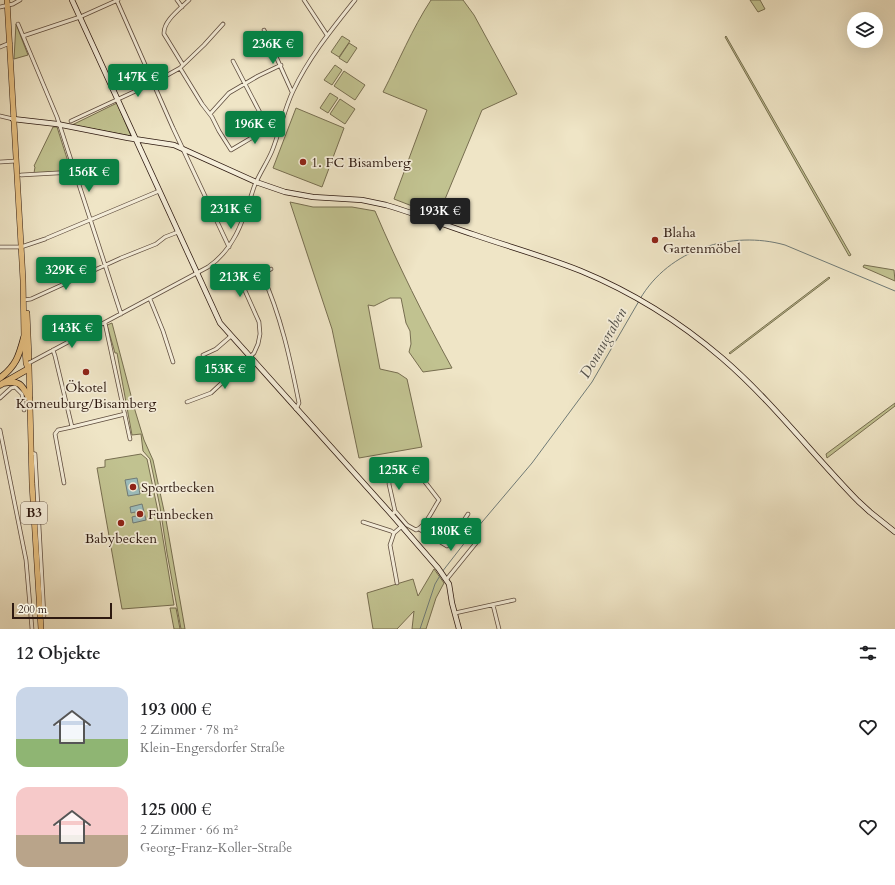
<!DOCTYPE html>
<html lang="de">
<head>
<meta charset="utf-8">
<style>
  body { margin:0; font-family:Cardo,serif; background:#f6f6f6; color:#202124; height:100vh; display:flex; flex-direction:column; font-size:15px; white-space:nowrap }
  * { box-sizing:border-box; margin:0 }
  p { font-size:13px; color:#757577 }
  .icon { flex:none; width:22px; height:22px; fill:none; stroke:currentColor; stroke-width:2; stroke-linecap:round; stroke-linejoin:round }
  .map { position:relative; height:629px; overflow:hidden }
  .side { display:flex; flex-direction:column; background:#fff; flex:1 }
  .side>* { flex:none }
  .controls { position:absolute; left:847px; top:12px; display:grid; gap:8px }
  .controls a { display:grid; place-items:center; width:36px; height:36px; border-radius:50%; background:#fff; box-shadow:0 4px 16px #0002; font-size:20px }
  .scale { position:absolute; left:12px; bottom:10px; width:100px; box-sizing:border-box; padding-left:4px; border:2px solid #2d1910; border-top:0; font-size:11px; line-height:14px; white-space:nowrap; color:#2d1910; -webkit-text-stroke:3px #f5eeda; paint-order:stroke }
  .price { position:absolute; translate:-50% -34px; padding:0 9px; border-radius:4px; background:#0b8043; color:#fff; font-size:13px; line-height:26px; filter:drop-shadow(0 1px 2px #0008) }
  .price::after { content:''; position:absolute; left:50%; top:24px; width:12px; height:9px; margin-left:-6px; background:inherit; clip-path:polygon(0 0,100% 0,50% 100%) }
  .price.selected { background:#222; color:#fff }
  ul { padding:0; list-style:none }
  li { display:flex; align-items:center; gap:12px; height:100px; padding:0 16px }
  li span { display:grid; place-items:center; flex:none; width:112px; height:80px; border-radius:12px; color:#555 }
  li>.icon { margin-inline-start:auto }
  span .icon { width:48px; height:48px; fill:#fffc; stroke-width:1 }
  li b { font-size:17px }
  h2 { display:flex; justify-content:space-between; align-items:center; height:48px; padding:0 16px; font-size:17px }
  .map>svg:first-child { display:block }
  .green { fill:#c1c290; stroke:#776e50 }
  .water { fill:#9cbdbc; stroke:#707b77 }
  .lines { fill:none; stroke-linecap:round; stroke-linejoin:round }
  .stream { stroke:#707b77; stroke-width:1 }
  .street-casing { stroke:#5e4c3e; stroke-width:4.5 }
  .secondary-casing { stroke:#2d1910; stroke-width:6 }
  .primary-casing { stroke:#2d1910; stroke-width:6 }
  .highway-casing { stroke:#2d1910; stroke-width:7 }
  .street { stroke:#f5eeda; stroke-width:3 }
  .secondary { stroke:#f5eeda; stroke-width:4.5 }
  .primary { stroke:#e8c283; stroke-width:5 }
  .highway { stroke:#e8c283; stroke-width:5.5 }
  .poi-dot { fill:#8f2418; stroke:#f5eeda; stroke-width:1.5 }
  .labels { text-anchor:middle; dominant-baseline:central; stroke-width:3.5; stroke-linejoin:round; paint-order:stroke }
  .shield { fill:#f5eeda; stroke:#69594d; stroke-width:1 }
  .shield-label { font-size:13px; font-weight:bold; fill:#2d1910 }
  .poi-label { font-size:14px; fill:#2d1910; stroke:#f5eeda; text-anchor:start }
  .water-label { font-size:15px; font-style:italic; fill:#54524c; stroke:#f5eeda }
</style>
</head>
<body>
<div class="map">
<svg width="895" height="629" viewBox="0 0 895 629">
  <rect width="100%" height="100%" fill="#efe5c6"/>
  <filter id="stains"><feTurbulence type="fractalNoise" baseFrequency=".005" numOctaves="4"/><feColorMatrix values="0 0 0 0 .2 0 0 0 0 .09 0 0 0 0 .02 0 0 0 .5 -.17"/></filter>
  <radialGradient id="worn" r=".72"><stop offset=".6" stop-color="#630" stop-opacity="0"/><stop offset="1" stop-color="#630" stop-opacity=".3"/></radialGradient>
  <!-- green -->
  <path class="green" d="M 431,0 L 463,0 L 474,15 L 517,94 L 482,110 L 438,216 L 394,199 L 427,110 L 383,92 C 399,61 412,29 431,0 Z
    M 750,0 L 760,0 L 765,9 L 758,12 Z
    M 16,24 L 28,55 L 14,59 Z
    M 342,36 L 350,41 L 339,57 L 331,52 Z
    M 726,36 L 851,255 L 849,256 L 725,37 Z
    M 349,43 L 357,48 L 347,63 L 339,58 Z
    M 335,65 L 342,70 L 332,85 L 324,80 Z
    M 344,71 L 365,85 L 355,100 L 334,86 Z
    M 330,93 L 338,98 L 328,113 L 320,108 Z
    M 340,99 L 355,109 L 345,124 L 330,114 Z
    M 117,103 L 131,136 L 72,125 Z
    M 296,108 L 344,128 L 322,187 L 273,168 Z
    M 53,127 L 57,127 L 71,171 L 34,173 L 35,167 L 34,166 Z
    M 290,202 L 313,207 L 352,207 L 375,211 C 398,265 424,317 452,368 L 423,372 L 409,352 L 411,344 L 410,331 L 406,323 L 401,298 L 390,298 L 374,306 L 368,305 L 380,369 L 398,373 L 407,379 L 422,447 L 359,458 L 332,329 Z
    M 864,265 L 894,270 L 895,281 L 863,267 Z
    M 829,277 L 830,278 L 730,354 L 729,353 Z
    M 112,323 L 134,407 L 144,440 L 153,460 L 166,520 L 185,629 L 181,629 L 167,553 L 160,507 L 150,459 L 143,451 L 141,434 L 132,435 L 117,353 L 115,353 L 107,325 Z
    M 895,403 L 895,406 L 827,458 L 826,454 Z
    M 141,454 L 147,459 L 160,521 L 174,605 L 122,609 L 97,468 L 105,467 L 105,460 Z
    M 434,569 L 444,583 L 436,598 L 426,629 L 412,629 L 414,611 L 397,629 L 373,629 L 367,593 L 413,579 L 418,596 Z
    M 170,608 L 176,608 L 180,629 L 174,629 Z"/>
  <!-- water -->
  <path class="water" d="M 137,478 L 140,494 L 128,496 L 125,480 Z
    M 142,504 L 146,520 L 133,523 L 132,517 L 136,516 L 135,512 L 131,513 L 130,507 Z"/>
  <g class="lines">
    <!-- stream -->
    <path class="stream" d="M 640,299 C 669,249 732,230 785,245 L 895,291
      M 442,572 L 466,541 L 532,463 L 592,382 L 639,301
      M 420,629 L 435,584 L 441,574"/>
    <defs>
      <path id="street" d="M 177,0 L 182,7
        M 304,0 L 327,35
        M 117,1 L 173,128 L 229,247
        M 0,7 L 13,4 L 20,0
        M 18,24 L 57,117 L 121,314
        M 264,30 L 292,92
        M 23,36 L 80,17 L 118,0
        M 0,47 L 10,43
        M 233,61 L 268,128
        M 183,65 L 164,34 C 163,21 180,9 189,0
        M 180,68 L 202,104 L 212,117 L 219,131 L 231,150 L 268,128 L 279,132
        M 210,114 L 229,93 L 258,76 L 281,65
        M 0,116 L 13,119
        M 71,121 L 153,83 L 180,68 L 204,45 L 223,24
        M 0,162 L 16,161
        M 21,175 L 75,172
        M 47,238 L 159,191
        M 0,247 L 21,247 L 45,239
        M 262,274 C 281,316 290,358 299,403 L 296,409
        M 150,299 L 163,331 L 173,362
        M 24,300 L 31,299 L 121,258 L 156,244 L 165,237 L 178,232
        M 105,323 L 130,439
        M 53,350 L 55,356 L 72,427 L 125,414
        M 203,355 L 216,349 L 231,336
        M 29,363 L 208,267 C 236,248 244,217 254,187 C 259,174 267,163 272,151 C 280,131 284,110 293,91 C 309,57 332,29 355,0
        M 0,398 L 11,388 L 15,387 L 22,394 L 24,410
        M 187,402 L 211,393 L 254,353 L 258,344 L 260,334 L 259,322 L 242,284 L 271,269
        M 0,430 L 26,560 L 32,629
        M 31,453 L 35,454 L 44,616
        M 64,483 L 55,434 L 58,430 L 72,427
        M 392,515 L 395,511 L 389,484 L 390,474 L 415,469 L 439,500 C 433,509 426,526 416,530 L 407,525 L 395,511
        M 363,522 L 391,531 L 394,533
        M 419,529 L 447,546 L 468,514
        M 446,580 L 476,543
        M 397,583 L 390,545 L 394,533 L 402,526
        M 493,605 L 499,629
        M 455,613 L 514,600"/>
      <path id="secondary" d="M 72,0 L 220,323 L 392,515 L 438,568 L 449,584 L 452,603 L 459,629
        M 13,119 L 57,124 L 128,138 L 174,145 L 256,182 L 285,192 L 313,197 L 362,200 L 386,205 C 416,214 445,225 475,235 C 510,247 546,257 581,271 C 632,292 680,322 722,358 C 772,401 812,454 858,501 L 870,512 L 895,532"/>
      <path id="primary" d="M 7,0 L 23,280 L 24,337 L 26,363 L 28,369
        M 27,313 L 29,358
        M 29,366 L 32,484 L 41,629"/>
      <path id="highway" d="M 0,378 C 16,366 19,356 24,337
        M 4,383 C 20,380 22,385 29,398
        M 0,385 L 28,369"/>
    </defs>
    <!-- street casing -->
    <use href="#street" class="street-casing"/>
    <!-- secondary casing -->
    <use href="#secondary" class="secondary-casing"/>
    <!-- primary casing -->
    <use href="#primary" class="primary-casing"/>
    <!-- highway casing -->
    <use href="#highway" class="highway-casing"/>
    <!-- street -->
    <use href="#street" class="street"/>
    <!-- secondary -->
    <use href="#secondary" class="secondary"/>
    <!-- primary -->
    <use href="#primary" class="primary"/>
    <!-- highway -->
    <use href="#highway" class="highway"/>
  </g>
  <!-- markers -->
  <g class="poi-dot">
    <circle cx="303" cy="162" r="4"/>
    <circle cx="655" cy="240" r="4"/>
    <circle cx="86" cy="372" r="4"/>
    <circle cx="133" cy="487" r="4"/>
    <circle cx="140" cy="514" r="4"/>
    <circle cx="121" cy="523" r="4"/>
  </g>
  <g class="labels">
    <!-- shield labels -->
    <rect class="shield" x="21" y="502" width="26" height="22" rx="3"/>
    <g class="shield-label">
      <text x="34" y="513">B3</text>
    </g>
    <!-- poi labels -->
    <g class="poi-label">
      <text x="311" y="162">1. FC Bisamberg</text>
      <text x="663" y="232">Blaha<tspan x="663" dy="16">Gartenmöbel</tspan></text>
      <text x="86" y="387" text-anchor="middle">Ökotel<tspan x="86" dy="16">Korneuburg/Bisamberg</tspan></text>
      <text x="141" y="487">Sportbecken</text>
      <text x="148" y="514">Funbecken</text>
      <text x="121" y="538" text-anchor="middle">Babybecken</text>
    </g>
    <!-- water labels -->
    <g class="water-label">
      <text transform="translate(603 343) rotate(-60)">Donaugraben</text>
    </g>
  </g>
  <rect width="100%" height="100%" filter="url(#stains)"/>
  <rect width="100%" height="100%" fill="url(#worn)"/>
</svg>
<div class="controls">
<a><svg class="icon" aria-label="layers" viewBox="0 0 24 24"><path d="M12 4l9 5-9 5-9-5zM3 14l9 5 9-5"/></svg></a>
</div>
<div class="scale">200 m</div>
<b class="price" style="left:273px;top:65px">236K €</b>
<b class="price" style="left:138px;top:98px">147K €</b>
<b class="price" style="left:255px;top:145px">196K €</b>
<b class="price" style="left:89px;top:193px">156K €</b>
<b class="price" style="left:231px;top:230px">231K €</b>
<b class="price selected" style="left:440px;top:232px">193K €</b>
<b class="price" style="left:66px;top:291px">329K €</b>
<b class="price" style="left:240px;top:298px">213K €</b>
<b class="price" style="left:72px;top:349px">143K €</b>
<b class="price" style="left:225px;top:390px">153K €</b>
<b class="price" style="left:399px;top:491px">125K €</b>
<b class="price" style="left:451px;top:552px">180K €</b>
</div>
<section class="side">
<h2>12 Objekte<svg class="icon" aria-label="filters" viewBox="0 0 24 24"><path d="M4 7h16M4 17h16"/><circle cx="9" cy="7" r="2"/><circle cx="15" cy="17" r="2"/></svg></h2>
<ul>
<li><span style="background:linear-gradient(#c9d6e8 65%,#8fb573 0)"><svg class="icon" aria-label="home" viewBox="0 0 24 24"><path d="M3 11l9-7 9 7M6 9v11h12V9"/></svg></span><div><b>193 000 €</b><p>2 Zimmer · 78 m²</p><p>Klein-Engersdorfer Straße</p></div><svg class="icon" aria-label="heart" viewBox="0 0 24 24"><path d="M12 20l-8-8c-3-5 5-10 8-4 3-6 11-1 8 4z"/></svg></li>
<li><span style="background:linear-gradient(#f6c9c9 60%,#b9a48a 0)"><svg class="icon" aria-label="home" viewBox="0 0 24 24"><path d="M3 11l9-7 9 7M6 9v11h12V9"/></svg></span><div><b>125 000 €</b><p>2 Zimmer · 66 m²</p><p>Georg-Franz-Koller-Straße</p></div><svg class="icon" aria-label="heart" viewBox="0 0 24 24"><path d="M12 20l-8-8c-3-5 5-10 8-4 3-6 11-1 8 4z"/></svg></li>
</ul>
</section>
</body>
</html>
